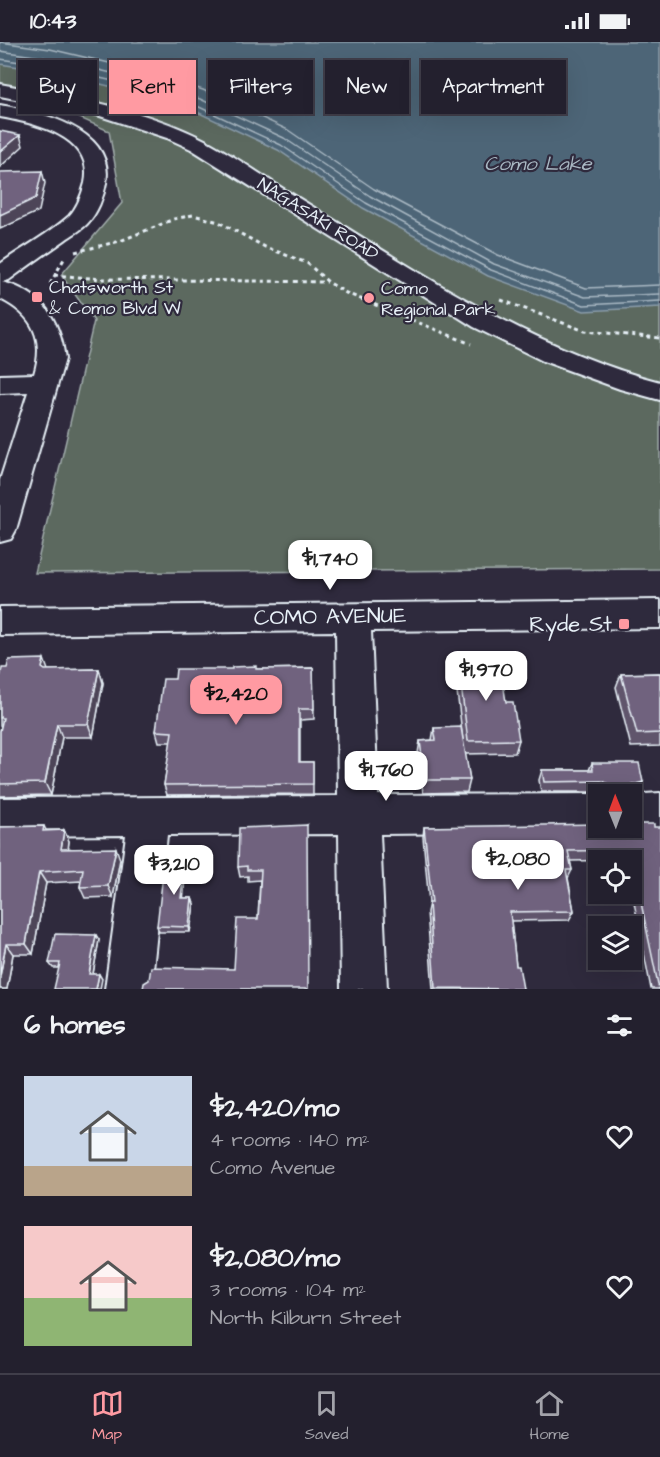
<!DOCTYPE html>
<html lang="en">
<head>
<meta charset="utf-8">
<style>
  body { margin:0; font-family:"Architects Daughter",sans-serif; background:#2b2836; color:#f1f3f6; height:100vh; display:flex; flex-direction:column; font-size:22px; white-space:nowrap }
  * { box-sizing:border-box; margin:0 }
  p { font-size:20px; color:#a3a3aa }
  .icon { flex:none; width:33px; height:33px; fill:none; stroke:currentColor; stroke-width:2; stroke-linecap:round; stroke-linejoin:round }
  .map { position:relative; height:947px; overflow:hidden }
  .drawer { display:flex; flex-direction:column; background:#23202e; flex:1 }
  .drawer>* { flex:none }
  .banner { position:absolute; left:18px; top:18px; width:624px; height:54px; display:flex; gap:12px }
  .needle { width:39px; rotate:359deg }
  .controls { position:absolute; left:588px; top:742px; display:grid; gap:12px }
  .controls a { display:grid; place-items:center; width:54px; height:54px; border-radius:0px; background:#23202e; box-shadow:0 6px 24px #0002,0 0 0 2px #403e4a; font-size:30px }
  .price { position:absolute; translate:-50% -51px; padding:0 14px; border-radius:12px; background:#fff; color:#222; font-size:20px; line-height:39px; filter:drop-shadow(0 2px 3px #0008) }
  .price::after { content:''; position:absolute; left:50%; top:36px; width:18px; height:14px; margin-left:-9px; background:inherit; clip-path:polygon(0 0,100% 0,50% 100%) }
  .price.selected { background:#ff9aa2; color:#111 }
  ul { padding:0; list-style:none }
  li { display:flex; align-items:center; gap:18px; height:150px; padding:0 24px }
  li span { display:grid; place-items:center; flex:none; width:168px; height:120px; border-radius:0px; color:#555 }
  li>.icon { margin-inline-start:auto }
  span .icon { width:72px; height:72px; fill:#fffc; stroke-width:1 }
  li b { font-size:26px }
  h2 { display:flex; justify-content:space-between; align-items:center; height:72px; padding:0 24px; font-size:26px }
  .chip { padding:0 21px; border-radius:0px; background:#23202e; box-shadow:0 6px 24px #0002,0 0 0 2px #403e4a; font-size:21px; line-height:54px }
  .chip.selected { background:#ff9aa2; color:#111 }
  .status { display:flex; justify-content:space-between; align-items:center; height:42px; padding:0 30px; background:#23202e; direction:ltr }
  .status svg { height:16px; fill:currentColor }
  .tab-bar { display:flex; justify-content:space-around; align-items:center; height:84px; border-top:2px solid #403e4a; background:#23202e; font-size:16px; color:#a3a3aa }
  .tab-bar a { display:grid; justify-items:center; gap:3px }
  .tab-bar .selected { color:#ff9aa2 }
  .map>svg:first-child { display:block }
  .green { fill:#5b695f; stroke:#a2adac; stroke-width:1.5 }
  .water { fill:#4d6577; stroke:#8b9dab; stroke-width:1.5 }
  .lines { fill:none; stroke-linecap:round; stroke-linejoin:round }
  .shore { stroke:#aab9c4; stroke-width:1.5 }
  .minor-casing { stroke:#e8f1f8; stroke-width:4 }
  .path { stroke:#e8f1f8; stroke-width:3; stroke-dasharray:4 4; stroke-linecap:butt }
  .minor { fill:#2f2a3d; fill-rule:evenodd }
  .wall { fill:#60546c; stroke:#e8f1f8; stroke-width:1.5 }
  .shaded-wall { fill:#4e4558; stroke:#e8f1f8; stroke-width:1.5 }
  .building { fill:#70627e; stroke:#e8f1f8; stroke-width:1.5 }
  .poi-dot { fill:#ff9aa2; stroke:#2f2a3d; stroke-width:2 }
  .labels { text-anchor:middle; dominant-baseline:central; stroke-width:4.5; stroke-linejoin:round; paint-order:stroke }
  .far-street-label { font-size:18px; fill:#e8f1f8; stroke:#2f2a3d }
  .far-poi-label { font-size:18px; fill:#e8f1f8; stroke:#2f2a3d; text-anchor:start }
  .far-water-label { font-size:20px; font-style:italic; fill:#aab9c4; stroke:#2f2a3d }
  .street-label { font-size:22px; fill:#e8f1f8; stroke:#2f2a3d }
  .poi-label { font-size:22px; fill:#e8f1f8; stroke:#2f2a3d; text-anchor:end }
</style>
</head>
<body>
<div class="status"><b>10:43</b><svg viewBox="0 0 49 12"><path d="M0 12V9h3v3zM5 12V6h3v6zM10 12V3h3v9zM15 12V0h3v12zM26 1h20v11H26zM47 4h2v5h-2z"/></svg></div>
<div class="map">
<svg width="660" height="947" viewBox="0 0 660 947">
  <rect width="100%" height="100%" fill="#2f2a3d"/>
  <filter id="ink" filterUnits="userSpaceOnUse"><feTurbulence type="fractalNoise" baseFrequency=".0167" numOctaves="2"/><feDisplacementMap in="SourceGraphic" scale="12" xChannelSelector="R" yChannelSelector="G"/><feConvolveMatrix kernelMatrix="1 2 1 2 8 2 1 2 1" color-interpolation-filters="sRGB"/></filter>
  <g filter="url(#ink)">
    <!-- green -->
    <path class="green" d="M 0,0 L 660,0 L 660,527 L 35,531 L 94,279 L 61,233 L 122,161 L 109,89 L 0,40 Z"/>
    <!-- water -->
    <path class="water" d="M 0,0 L 660,0 L 660,265 L 584,269 L 488,234 L 363,166 L 278,108 L 195,69 L 134,50 L 46,29 L 0,22 Z"/>
    <g class="lines">
      <!-- shore -->
      <path class="shore" d="M 0,0 L 50,7 L 139,28 L 203,48 L 288,88 L 374,147 L 498,213 L 586,246 L 660,243
        M 0,9 L 48,16 L 137,37 L 200,57 L 284,96 L 370,154 L 494,222 L 585,255 L 660,252
        M 0,17 L 47,24 L 135,44 L 197,64 L 281,103 L 366,161 L 491,228 L 584,263 L 660,259"/>
      <defs>
        <path id="minor" d="M 0,42 C 69,55 142,65 205,98 C 231,112 257,130 282,146 C 403,219 521,304 660,340 L 660,358 L 620,347 L 543,319 L 474,285 L 191,107 L 167,96 L 97,73 L 0,54 Z
          M 0,63 C 39,70 116,86 106,141 C 104,154 97,172 87,182 C 81,188 72,193 65,198 C 46,211 27,225 9,238 L 2,240 C 42,250 60,277 65,317 L 16,488 L 11,497 L 0,500 L 0,438 L 28,350 L 0,351 L 0,333 L 34,332 C 45,297 33,273 0,257 L 0,222 C 22,206 49,192 69,174 C 77,166 82,152 85,141 C 95,94 34,81 0,75 Z
          M 660,558 L 660,586 L 371,589 L 378,753 L 598,752 L 601,753 L 598,753 L 598,786 L 609,786 L 598,790 L 380,792 L 387,947 L 341,947 L 339,792 L 167,793 L 151,947 L 105,947 L 126,793 L 0,794 L 0,756 L 338,754 L 336,589 L 0,593 L 0,565 Z
          M 660,751 L 660,789 L 632,790 L 621,786 L 632,786 L 632,753 L 629,753 Z"/>
      </defs>
      <!-- minor casing -->
      <use href="#minor" class="minor-casing"/>
      <!-- path -->
      <path class="path" d="M 75,210 L 120,199 L 174,177 L 193,173 L 219,180 L 265,205 L 307,221 L 328,240 L 346,251 L 471,302
        M 54,233 L 102,237 L 327,240
        M 50,242 L 64,217
        M 501,258 L 585,289 L 660,296"/>
      <!-- minor -->
      <use href="#minor" class="minor"/>
    </g>
    <!-- wall -->
    <path class="wall" d="M 462,616 L 496,627 L 506,660 L 519,698 L 515,711 L 465,712 L 470,738 L 467,750 L 423,751 L 418,711 L 420,699 L 432,698 L 434,686 L 463,699 L 456,641 L 459,627 L 460,627 Z
      M 313,626 L 314,677 L 300,678 L 300,720 L 313,720 L 313,752 L 167,753 L 164,743 L 171,700 L 159,700 L 156,689 L 175,637 L 257,627 Z
      M 99,627 L 103,641 L 93,695 L 62,695 L 51,753 L 0,754 L 0,689 L 1,685 L 0,683 L 0,636 L 48,628 Z
      M 660,631 L 660,704 L 631,705 L 616,645 L 621,632 Z
      M 592,721 L 643,740 L 638,750 L 635,751 L 635,774 L 632,780 L 660,947 L 651,947 L 632,850 L 632,819 L 625,819 L 625,818 L 570,819 L 572,828 L 568,836 L 574,869 L 569,878 L 511,879 L 516,924 L 523,947 L 433,947 L 427,870 L 429,861 L 423,795 L 424,785 L 632,786 L 632,753 L 601,753 L 602,751 L 598,750 L 541,750 L 539,738 L 542,728 L 589,728 Z
      M 307,783 L 234,927 L 258,877 L 260,838 L 248,839 L 248,834 L 240,835 L 238,825 Z
      M 44,784 L 46,788 L 64,788 L 69,799 L 68,806 L 120,817 L 113,855 L 85,856 L 80,845 L 81,839 L 46,841 L 33,912 L 13,912 L 7,947 L 0,947 L 0,785 Z
      M 185,815 L 186,820 L 183,856 L 192,856 L 194,862 L 190,890 L 159,890 L 157,884 Z
      M 99,898 L 93,932 L 102,937 L 59,926 L 53,926 L 49,921 Z"/>
    <!-- shaded-wall -->
    <path class="shaded-wall" d="M 20,93 L 23,104 L 0,125 L 0,110 Z
      M 42,129 L 45,141 L 39,169 L 0,187 L 0,173 Z
      M 44,617 L 49,631 L 42,626 Z
      M 99,627 L 103,641 L 93,695 L 88,682 Z
      M 57,682 L 62,695 L 51,753 L 45,741 Z
      M 643,740 L 638,750 L 627,753 L 632,743 Z
      M 64,788 L 69,799 L 67,818 L 61,807 Z
      M 116,806 L 120,817 L 113,855 L 108,844 Z
      M 185,815 L 186,820 L 183,862 L 181,856 Z
      M 39,830 L 46,841 L 33,912 L 26,902 Z
      M 192,856 L 194,862 L 190,890 L 189,885 Z
      M 96,893 L 99,898 L 92,937 L 89,932 Z
      M 6,902 L 13,912 L 7,947 L 0,947 L 0,934 Z
      M 99,932 L 102,937 L 100,947 L 96,947 Z"/>
    <!-- building -->
    <path class="building" d="M 0,89 L 20,93 L 0,110 Z
      M 42,129 L 36,156 L 0,173 L 0,130 Z
      M 462,616 L 495,616 L 496,627 L 501,627 L 506,660 L 513,660 L 519,698 L 468,699 L 459,627 L 464,627 Z
      M 44,617 L 42,626 L 45,628 L 99,627 L 88,682 L 57,682 L 45,741 L 0,742 L 0,689 L 3,676 L 0,676 L 0,636 L 2,626 L 7,626 L 9,618 Z
      M 256,624 L 256,627 L 262,627 L 313,626 L 314,667 L 299,667 L 299,720 L 313,720 L 313,742 L 164,743 L 172,690 L 156,689 L 163,637 L 175,637 L 176,627 L 232,627 L 232,625 Z
      M 660,631 L 660,691 L 637,692 L 621,632 Z
      M 461,685 L 470,738 L 425,738 L 420,699 L 436,698 L 434,686 Z
      M 592,721 L 639,721 L 643,740 L 632,743 L 635,745 L 635,774 L 632,774 L 632,753 L 605,753 L 605,745 L 608,742 L 603,739 L 544,740 L 542,728 L 593,728 Z
      M 632,780 L 637,782 L 654,782 L 654,785 L 660,785 L 660,947 L 659,947 L 630,808 L 568,809 L 572,828 L 566,828 L 574,869 L 510,870 L 516,924 L 519,924 L 523,947 L 435,946 L 429,861 L 432,861 L 424,785 L 598,782 L 598,786 L 632,786 Z
      M 307,783 L 308,947 L 143,947 L 144,941 L 149,938 L 151,925 L 234,927 L 237,877 L 258,877 L 261,828 L 247,828 L 247,824 L 238,825 L 239,786 Z
      M 44,784 L 43,789 L 64,788 L 61,807 L 116,806 L 108,844 L 80,845 L 83,827 L 39,830 L 26,902 L 6,902 L 0,934 L 0,785 Z
      M 165,815 L 185,815 L 181,856 L 192,856 L 189,885 L 157,884 Z
      M 55,892 L 96,893 L 89,932 L 99,932 L 96,947 L 54,947 L 60,921 L 49,921 Z"/>
  </g>
  <!-- markers -->
  <g class="poi-dot">
    <rect x="31" y="249" width="12" height="12" rx="3"/>
    <circle cx="369" cy="256" r="6"/>
    <rect x="618" y="576" width="12" height="12" rx="3"/>
  </g>
  <g class="labels">
    <!-- far-street labels -->
    <g class="far-street-label">
      <text transform="translate(318 177) rotate(32)">NAGASAKI ROAD</text>
    </g>
    <!-- far-poi labels -->
    <g class="far-poi-label">
      <text x="49" y="245">Chatsworth St<tspan x="49" dy="21">&amp; Como Blvd W</tspan></text>
      <text x="381" y="246">Como<tspan x="381" dy="21">Regional Park</tspan></text>
    </g>
    <!-- far-water labels -->
    <g class="far-water-label">
      <text x="538" y="122">Como Lake</text>
    </g>
    <!-- street labels -->
    <g class="street-label">
      <text transform="translate(330 575) rotate(-1)">COMO AVENUE</text>
    </g>
    <!-- poi labels -->
    <g class="poi-label">
      <text x="612" y="582">Ryde St</text>
    </g>
  </g>
</svg>
<div class="controls">
<a><svg class="needle" viewBox="-14 -14 28 28"><path d="M0-13l5 13h-10z" fill="#e53935"/><path d="M0 13l5-13h-10z" fill="#a3a3aa"/></svg></a>
<a><svg class="icon" aria-label="locate" viewBox="0 0 24 24"><circle cx="12" cy="12" r="6"/><path d="M12 2v4M12 18v4M2 12h4M18 12h4"/></svg></a>
<a><svg class="icon" aria-label="layers" viewBox="0 0 24 24"><path d="M12 4l9 5-9 5-9-5zM3 14l9 5 9-5"/></svg></a>
</div>
<b class="price" style="left:330px;top:549px">$1,740</b>
<b class="price" style="left:486px;top:660px">$1,970</b>
<b class="price selected" style="left:236px;top:684px">$2,420</b>
<b class="price" style="left:386px;top:760px">$1,760</b>
<b class="price" style="left:518px;top:849px">$2,080</b>
<b class="price" style="left:174px;top:854px">$3,210</b>
<div class="banner">
<a class="chip">Buy</a>
<a class="chip selected">Rent</a>
<a class="chip">Filters</a>
<a class="chip">New</a>
<a class="chip">Apartment</a>
</div>
</div>
<section class="drawer">
<h2>6 homes<svg class="icon" aria-label="filters" viewBox="0 0 24 24"><path d="M4 7h16M4 17h16"/><circle cx="9" cy="7" r="2"/><circle cx="15" cy="17" r="2"/></svg></h2>
<ul>
<li><span style="background:linear-gradient(#c9d6e8 75%,#b9a48a 0)"><svg class="icon" aria-label="home" viewBox="0 0 24 24"><path d="M3 11l9-7 9 7M6 9v11h12V9"/></svg></span><div><b>$2,420/mo</b><p>4 rooms · 140 m²</p><p>Como Avenue</p></div><svg class="icon" aria-label="heart" viewBox="0 0 24 24"><path d="M12 20l-8-8c-3-5 5-10 8-4 3-6 11-1 8 4z"/></svg></li>
<li><span style="background:linear-gradient(#f6c9c9 60%,#8fb573 0)"><svg class="icon" aria-label="home" viewBox="0 0 24 24"><path d="M3 11l9-7 9 7M6 9v11h12V9"/></svg></span><div><b>$2,080/mo</b><p>3 rooms · 104 m²</p><p>North Kilburn Street</p></div><svg class="icon" aria-label="heart" viewBox="0 0 24 24"><path d="M12 20l-8-8c-3-5 5-10 8-4 3-6 11-1 8 4z"/></svg></li>
</ul>
</section>
<nav class="tab-bar">
<a class="selected"><svg class="icon" aria-label="map" viewBox="0 0 24 24"><path d="M3 6l6-2 6 2 6-2v14l-6 2-6-2-6 2zM9 4v14M15 6v14"/></svg>Map</a>
<a><svg class="icon" aria-label="saved" viewBox="0 0 24 24"><path d="M7 4h10v16l-5-4-5 4z"/></svg>Saved</a>
<a><svg class="icon" aria-label="home" viewBox="0 0 24 24"><path d="M3 11l9-7 9 7M6 9v11h12V9"/></svg>Home</a>
</nav>
</body>
</html>
